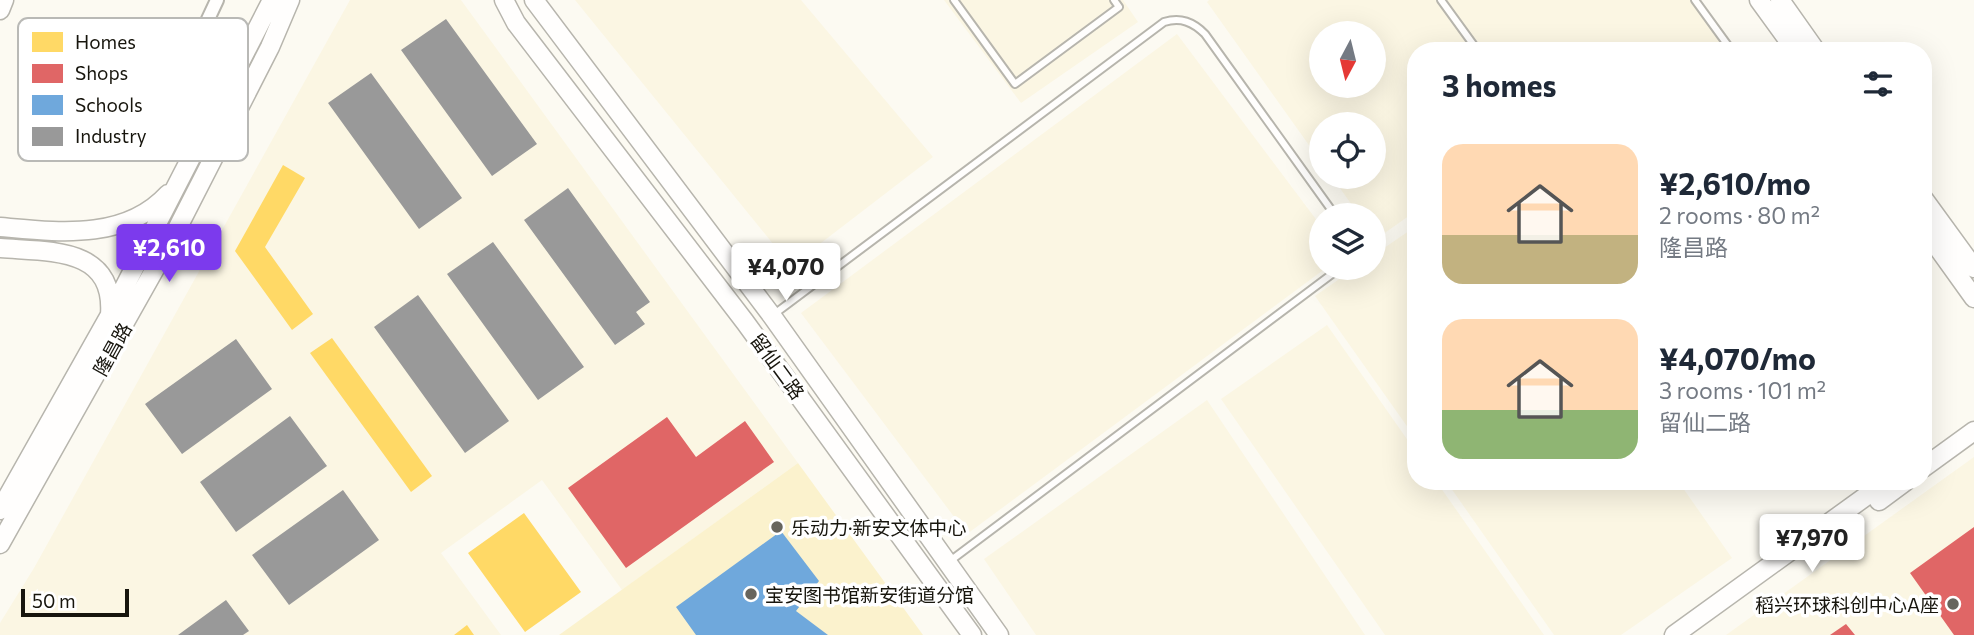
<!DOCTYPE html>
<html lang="en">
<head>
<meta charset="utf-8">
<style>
  body { margin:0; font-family:Commissioner,"Noto Sans SC",sans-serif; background:#f2f2f3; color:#1f2937; height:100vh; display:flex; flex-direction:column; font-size:26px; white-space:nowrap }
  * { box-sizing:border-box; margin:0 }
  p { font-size:23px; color:#747a83 }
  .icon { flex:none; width:38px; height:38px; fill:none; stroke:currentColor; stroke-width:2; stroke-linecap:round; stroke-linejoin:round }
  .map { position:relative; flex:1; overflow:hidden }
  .panel { position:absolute; left:1407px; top:42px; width:525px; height:448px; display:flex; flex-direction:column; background:#fff; border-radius:28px; box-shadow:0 7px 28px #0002 }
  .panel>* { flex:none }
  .needle { width:46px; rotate:187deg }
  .controls { position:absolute; left:1309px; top:21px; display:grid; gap:14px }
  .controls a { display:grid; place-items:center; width:77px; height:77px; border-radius:50%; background:#fff; box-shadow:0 7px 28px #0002; font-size:35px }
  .scale { position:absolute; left:21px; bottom:18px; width:108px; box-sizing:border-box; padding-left:7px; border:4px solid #17150d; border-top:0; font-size:19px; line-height:24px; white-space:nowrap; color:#17150d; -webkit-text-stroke:5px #fff; paint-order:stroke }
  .price { position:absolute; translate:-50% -60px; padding:0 16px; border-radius:7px; background:#fff; color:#222; font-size:23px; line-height:46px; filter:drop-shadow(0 2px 4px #0008) }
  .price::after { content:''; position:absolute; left:50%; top:42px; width:21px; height:16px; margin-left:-10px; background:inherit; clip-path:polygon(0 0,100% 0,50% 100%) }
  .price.selected { background:#7c3aed; color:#fff }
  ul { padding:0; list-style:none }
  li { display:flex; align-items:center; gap:21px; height:175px; padding:0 35px }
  li span { display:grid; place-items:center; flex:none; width:196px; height:140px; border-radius:21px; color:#555 }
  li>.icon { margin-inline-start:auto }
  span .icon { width:84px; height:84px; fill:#fffc; stroke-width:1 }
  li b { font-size:30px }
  h2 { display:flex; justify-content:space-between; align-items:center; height:84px; padding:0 35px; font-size:30px }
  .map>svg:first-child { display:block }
  .built { fill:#fbf6e3; fill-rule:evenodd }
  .green { fill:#fbf2cd }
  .homes { fill:#ffd966 }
  .shops { fill:#e06666 }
  .schools { fill:#6fa8dc }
  .industry { fill:#999 }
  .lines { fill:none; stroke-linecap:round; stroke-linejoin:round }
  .lane-casing { stroke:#b7b5ad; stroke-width:10 }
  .street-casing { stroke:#b7b5ad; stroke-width:16 }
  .secondary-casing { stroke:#b7b5ad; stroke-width:21 }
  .lane { stroke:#fffefd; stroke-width:6 }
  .street { stroke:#fffefd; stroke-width:12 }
  .secondary { stroke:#fffefd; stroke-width:18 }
  .poi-dot { fill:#67655d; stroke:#fff; stroke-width:2.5 }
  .labels { text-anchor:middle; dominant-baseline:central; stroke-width:7; stroke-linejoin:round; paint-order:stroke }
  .street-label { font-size:19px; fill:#17150d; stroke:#fff }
  .poi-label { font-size:19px; fill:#17150d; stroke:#fff; text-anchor:start }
  .key { fill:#fff; stroke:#b9b9b6; stroke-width:2 }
  .key-label { font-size:19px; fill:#17150d }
</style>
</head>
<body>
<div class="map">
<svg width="1974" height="635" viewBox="0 0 1974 635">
  <rect width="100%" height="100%" fill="#fcfaf2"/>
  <!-- built -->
  <path class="built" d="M 350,0 L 461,0 L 798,463 L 622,590 L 542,480 L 441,553 L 501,635 L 0,635 L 0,623 L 34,568 Z
    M 575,0 L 801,0 L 933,157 L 791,266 Z
    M 944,0 L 1123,0 L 1138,22 L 1021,103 Z
    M 1209,0 L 1699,0 L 1735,51 L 1416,51 L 1416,211 L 1376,239 L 1374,215 L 1359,215 L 1332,177 L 1374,177 L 1374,124 L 1321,124 L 1321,162 L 1207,2 ZM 1321,33 L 1374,33 L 1374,86 L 1321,86 Z
    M 1177,34 L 1321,226 L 1321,268 L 1326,268 L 967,534 L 801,313 Z
    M 1416,226 L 1416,439 L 1315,296 L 1355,268 L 1374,268 L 1374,255 Z
    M 1327,325 L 1416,452 L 1416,481 L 1436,481 L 1544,635 L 1385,635 L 1221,399 Z
    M 1207,400 L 1365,635 L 1036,635 L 984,559 Z
    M 1974,457 L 1974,635 L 1726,635 Z
    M 1446,481 L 1678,481 L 1732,558 L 1621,635 L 1554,635 Z"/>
  <!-- green -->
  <path class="green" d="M 798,463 L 923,635 L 559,635 Z"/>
  <!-- homes -->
  <path class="homes" d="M 283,165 L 305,178 L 265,247 L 313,314 L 292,330 L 235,251 Z
    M 332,338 L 432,476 L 411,492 L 310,353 Z
    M 524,513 L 581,592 L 525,632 L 468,553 Z
    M 467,625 L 474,635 L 454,635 Z"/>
  <!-- shops -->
  <path class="shops" d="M 667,417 L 696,457 L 745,421 L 774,462 L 626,568 L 568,488 Z
    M 1974,527 L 1974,635 L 1954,635 L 1910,573 Z
    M 1846,624 L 1855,635 L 1830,635 Z"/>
  <!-- schools -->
  <path class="schools" d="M 781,531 L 819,581 L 796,611 L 828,635 L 696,635 L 676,607 Z"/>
  <!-- industry -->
  <path class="industry" d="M 446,19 L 537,144 L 492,176 L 401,50 Z
    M 371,73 L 462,198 L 419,229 L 328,103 Z
    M 568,188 L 650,302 L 636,312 L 645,324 L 615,345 L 524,220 Z
    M 493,242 L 584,367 L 538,400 L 447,274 Z
    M 418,295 L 509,421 L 465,453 L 374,327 Z
    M 236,339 L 272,389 L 182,454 L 145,404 Z
    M 290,416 L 327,466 L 236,532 L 200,482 Z
    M 343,490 L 379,540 L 289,605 L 252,555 Z
    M 226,600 L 249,631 L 243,635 L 178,635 Z"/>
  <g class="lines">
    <defs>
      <path id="lane" d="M 954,0 L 1015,84 L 1119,7 L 1114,0
        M 1441,0 L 1478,51
        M 1695,0 L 1732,51
        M 773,315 L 1164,22 C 1181,17 1193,22 1205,34 L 1335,215
        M 950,561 L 1340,268"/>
      <path id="street" d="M 160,122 L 217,0"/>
      <path id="secondary" d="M 504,0 L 516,23 L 745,322 L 972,635
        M 534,0 L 772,316 L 999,635
        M 1759,0 L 1796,51
        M 1780,0 L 1816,51
        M 0,10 L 4,0
        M 1923,198 L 1974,268
        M 0,227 C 58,232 125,241 168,194
        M 1923,227 L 1974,298
        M 0,248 C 48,252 115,246 110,315
        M 1923,468 L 1974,431
        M 1879,501 L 1906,481
        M 0,510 L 110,315 L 272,0
        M 0,544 L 174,235 L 270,47 L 290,0
        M 1674,635 L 1887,481"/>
    </defs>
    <!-- lane casing -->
    <use href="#lane" class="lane-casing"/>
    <!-- street casing -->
    <use href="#street" class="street-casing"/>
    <!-- secondary casing -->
    <use href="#secondary" class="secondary-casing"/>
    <!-- lane -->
    <use href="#lane" class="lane"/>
    <!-- street -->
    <use href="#street" class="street"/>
    <!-- secondary -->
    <use href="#secondary" class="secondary"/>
  </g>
  <!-- markers -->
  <g class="poi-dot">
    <circle cx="777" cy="527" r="7"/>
    <circle cx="751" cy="594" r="7"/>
    <circle cx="1953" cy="604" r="7"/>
  </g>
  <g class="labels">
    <!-- street labels -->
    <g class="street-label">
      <text transform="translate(112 349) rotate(-61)">隆昌路</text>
      <text transform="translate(778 366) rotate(54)">留仙二路</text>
    </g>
    <!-- poi labels -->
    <g class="poi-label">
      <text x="791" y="527">乐动力·新安文体中心</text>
      <text x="765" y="594">宝安图书馆新安街道分馆</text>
      <text x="1939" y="604" text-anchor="end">稻兴环球科创中心A座</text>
    </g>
  </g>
  <!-- legend -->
  <rect x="18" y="18" width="230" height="143" rx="10" class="key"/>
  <rect x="32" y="32" width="31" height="20" fill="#ffd966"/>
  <rect x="32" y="64" width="31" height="19" fill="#e06666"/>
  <rect x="32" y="95" width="31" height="20" fill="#6fa8dc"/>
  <rect x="32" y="127" width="31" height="19" fill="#999"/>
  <g class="key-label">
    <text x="75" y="49">Homes</text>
    <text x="75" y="80">Shops</text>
    <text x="75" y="112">Schools</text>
    <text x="75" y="143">Industry</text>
  </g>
</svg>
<div class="controls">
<a><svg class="needle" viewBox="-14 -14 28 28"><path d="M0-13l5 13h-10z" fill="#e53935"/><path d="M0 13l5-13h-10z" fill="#747a83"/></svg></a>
<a><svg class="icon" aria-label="locate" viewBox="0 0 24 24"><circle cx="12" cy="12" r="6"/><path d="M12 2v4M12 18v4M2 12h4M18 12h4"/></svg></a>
<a><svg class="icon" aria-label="layers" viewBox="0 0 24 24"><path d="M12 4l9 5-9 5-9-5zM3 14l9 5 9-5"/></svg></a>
</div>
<div class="scale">50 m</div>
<b class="price selected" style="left:169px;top:284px">¥2,610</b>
<b class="price" style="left:786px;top:303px">¥4,070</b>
<b class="price" style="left:1812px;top:574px">¥7,970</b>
<section class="panel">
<h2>3 homes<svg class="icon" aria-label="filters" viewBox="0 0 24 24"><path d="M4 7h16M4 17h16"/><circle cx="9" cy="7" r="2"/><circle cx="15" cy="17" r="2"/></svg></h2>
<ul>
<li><span style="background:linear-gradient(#ffd9b3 65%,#c2b280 0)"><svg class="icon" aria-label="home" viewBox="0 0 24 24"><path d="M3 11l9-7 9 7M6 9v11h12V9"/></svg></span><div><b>¥2,610/mo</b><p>2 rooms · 80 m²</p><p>隆昌路</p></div></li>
<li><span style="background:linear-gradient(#ffd9b3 65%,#8fb573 0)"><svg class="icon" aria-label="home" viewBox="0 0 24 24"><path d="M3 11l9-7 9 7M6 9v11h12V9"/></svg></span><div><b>¥4,070/mo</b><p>3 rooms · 101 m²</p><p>留仙二路</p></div></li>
</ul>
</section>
</div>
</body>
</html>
